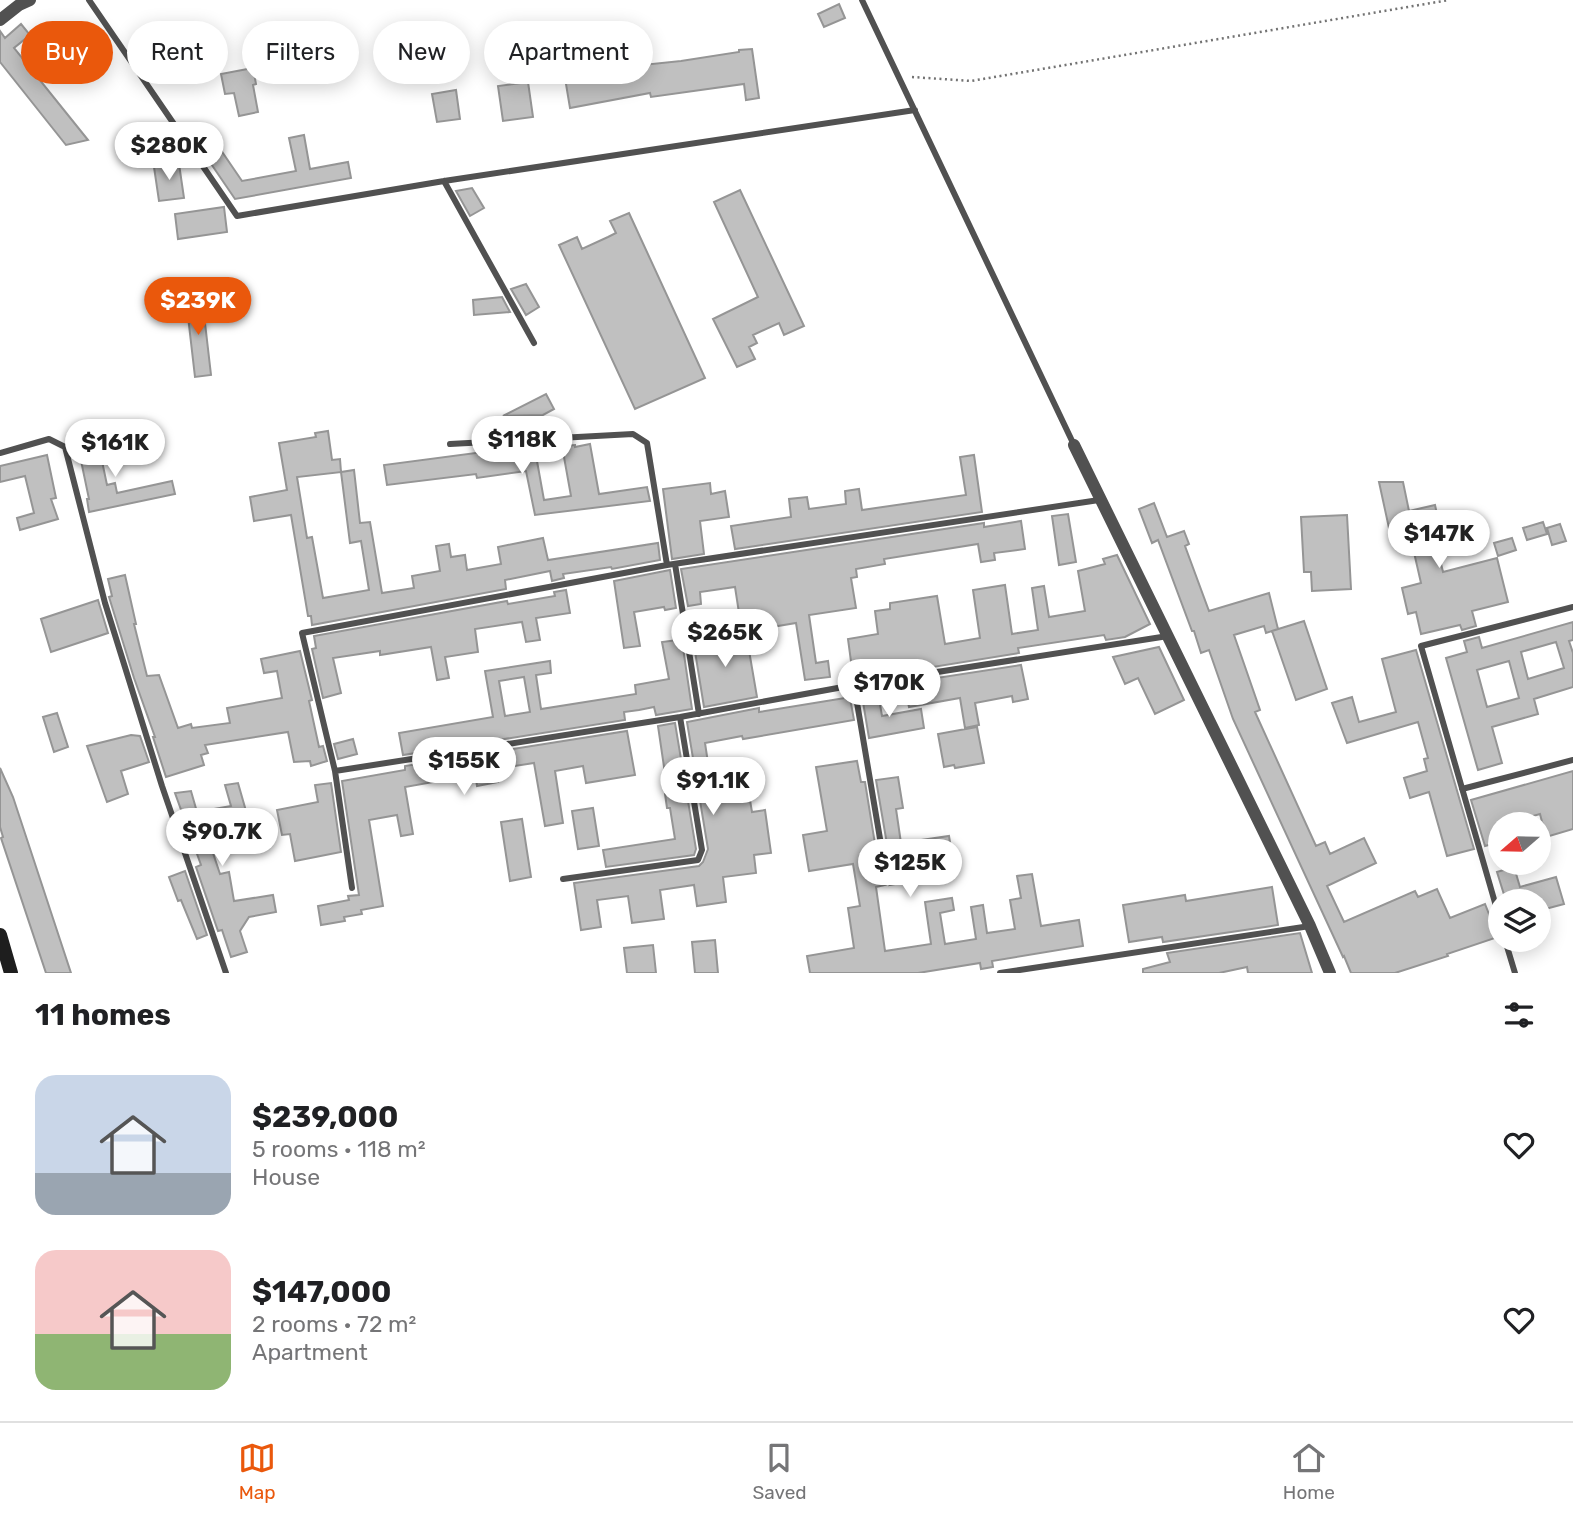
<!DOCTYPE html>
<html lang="en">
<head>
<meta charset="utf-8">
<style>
  body { margin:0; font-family:Rubik,sans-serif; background:#f6f6f6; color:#202124; height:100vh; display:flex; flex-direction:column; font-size:26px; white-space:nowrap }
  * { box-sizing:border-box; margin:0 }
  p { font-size:23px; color:#757577 }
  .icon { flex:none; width:38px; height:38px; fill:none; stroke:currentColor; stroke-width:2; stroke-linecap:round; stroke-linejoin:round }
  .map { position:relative; height:973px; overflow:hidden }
  .sheet { display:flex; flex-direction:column; background:#fff; flex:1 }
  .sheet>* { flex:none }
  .hud { position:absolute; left:21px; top:21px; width:700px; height:63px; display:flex; gap:14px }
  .needle { width:46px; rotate:250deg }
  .buttons { position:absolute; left:1488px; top:812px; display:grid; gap:14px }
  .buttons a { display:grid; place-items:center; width:63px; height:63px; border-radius:50%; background:#fff; box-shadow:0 4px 18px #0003; font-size:35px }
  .price { position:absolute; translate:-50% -60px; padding:0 16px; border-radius:24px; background:#fff; color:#222; font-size:23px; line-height:46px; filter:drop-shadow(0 2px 4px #0008) }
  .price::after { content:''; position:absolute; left:50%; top:42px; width:21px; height:16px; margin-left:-10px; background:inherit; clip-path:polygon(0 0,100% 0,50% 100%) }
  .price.active { background:#ea580c; color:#fff }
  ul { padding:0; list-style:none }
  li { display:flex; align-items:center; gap:21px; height:175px; padding:0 35px }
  li span { display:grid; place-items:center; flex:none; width:196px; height:140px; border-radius:21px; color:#555 }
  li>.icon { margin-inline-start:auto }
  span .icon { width:84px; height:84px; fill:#fffc; stroke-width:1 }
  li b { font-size:30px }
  h2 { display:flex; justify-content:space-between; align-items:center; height:84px; padding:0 35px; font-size:30px }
  .chip { padding:0 24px; border-radius:32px; background:#fff; box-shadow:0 4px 18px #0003; font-size:24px; line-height:63px }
  .chip.active { background:#ea580c; color:#fff }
  .dock { display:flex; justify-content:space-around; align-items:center; height:98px; border-top:2px solid #e0e0e0; background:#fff; font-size:19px; color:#757577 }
  .dock a { display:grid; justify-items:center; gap:4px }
  .dock .active { color:#ea580c }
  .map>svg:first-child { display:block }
  .building { fill:#c0c0c0; stroke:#959595; stroke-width:2; fill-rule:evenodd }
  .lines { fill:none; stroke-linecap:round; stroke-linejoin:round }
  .path { stroke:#737373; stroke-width:2.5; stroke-dasharray:2 3.5; stroke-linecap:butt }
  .lane { stroke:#515151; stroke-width:6 }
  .street { stroke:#515151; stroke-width:12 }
  .secondary { stroke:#1e1e1e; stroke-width:14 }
</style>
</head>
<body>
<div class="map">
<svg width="1573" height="973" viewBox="0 0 1573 973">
  <rect width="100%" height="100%" fill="#fff"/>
  <!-- building -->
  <path class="building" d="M 839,4 L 845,18 L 824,27 L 818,14 Z
    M 21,24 L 30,35 L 14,48 L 88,140 L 66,145 L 0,62 L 0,31 L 5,38 Z
    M 95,41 L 109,60 L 98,68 L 84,50 Z
    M 752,49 L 759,98 L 746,100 L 744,84 L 651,97 L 650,93 L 570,108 L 565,78 L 643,63 L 643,65 L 681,61 L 739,52 L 739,50 Z
    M 253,68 L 256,84 L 253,85 L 258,112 L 239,116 L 234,93 L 225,94 L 221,74 Z
    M 528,82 L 533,117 L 503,121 L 498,86 Z
    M 456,90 L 460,119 L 437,122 L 432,94 Z
    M 304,135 L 310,169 L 348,162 L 351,178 L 235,199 L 203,152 L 216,143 L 242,181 L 296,171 L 289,138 Z
    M 179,164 L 184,198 L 159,201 L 154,167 Z
    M 472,188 L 484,208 L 470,216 L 456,191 Z
    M 740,190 L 804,326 L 784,335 L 779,323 L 753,335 L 757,343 L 749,347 L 755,359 L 737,367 L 713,319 L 758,297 L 714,202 Z
    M 224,207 L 227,232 L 178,239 L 175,214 Z
    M 629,213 L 705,378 L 635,409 L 559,245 L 577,237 L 582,249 L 608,237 L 616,233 L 610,221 Z
    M 526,284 L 539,307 L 526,315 L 511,289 Z
    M 202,297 L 211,375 L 195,377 L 186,299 Z
    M 502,297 L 510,312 L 474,315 L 473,300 Z
    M 546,394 L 554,409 L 543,415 L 503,416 Z
    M 328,431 L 332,460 L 340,459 L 341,472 L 354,470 L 360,523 L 370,522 L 382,593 L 414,588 L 412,576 L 440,571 L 436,546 L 449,544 L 451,557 L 465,555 L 467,570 L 501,564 L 498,547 L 543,538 L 548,560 L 658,543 L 660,560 L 612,569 L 611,567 L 563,574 L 564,578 L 552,581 L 550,571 L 505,580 L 506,589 L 312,625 L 311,616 L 308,616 L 291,515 L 254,521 L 250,497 L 287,490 L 279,443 L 316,437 L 315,433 ZM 341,472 L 350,543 L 361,541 L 369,590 L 323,598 L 312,537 L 307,538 L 297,477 Z
    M 135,439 L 138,453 L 102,461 L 107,485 L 115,483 L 117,493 L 172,481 L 175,494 L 89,512 L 87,499 L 89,499 L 79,451 Z
    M 590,444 L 599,494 L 647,487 L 650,501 L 535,515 L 526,471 L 477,478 L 476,474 L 387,485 L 384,465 L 521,447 L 522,452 L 535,450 L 544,500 L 571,496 L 562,446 L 575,445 L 575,447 Z
    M 47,455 L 56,498 L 51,499 L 58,519 L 20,530 L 17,518 L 34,513 L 25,476 L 0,482 L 0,466 Z
    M 974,455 L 982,512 L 735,549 L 731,526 L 791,517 L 789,499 L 807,497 L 809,509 L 846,504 L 845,491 L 859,489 L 862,510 L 966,495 L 960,457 Z
    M 1379,482 L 1403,482 L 1409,511 L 1435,505 L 1440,528 L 1433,530 L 1443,572 L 1497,558 L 1508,602 L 1472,611 L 1476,626 L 1462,630 L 1460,625 L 1421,634 L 1416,612 L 1408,614 L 1402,588 L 1421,583 L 1413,548 L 1407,549 L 1404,538 L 1392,542 Z
    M 710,483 L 711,494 L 725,491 L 729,517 L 700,521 L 704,554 L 672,559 L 663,489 Z
    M 1154,503 L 1167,537 L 1184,531 L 1189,544 L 1185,546 L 1209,611 L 1269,593 L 1278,629 L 1266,633 L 1264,626 L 1234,635 L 1260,710 L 1255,712 L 1316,846 L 1325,842 L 1330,854 L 1364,838 L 1376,863 L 1327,886 L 1344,922 L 1415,891 L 1418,897 L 1437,889 L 1450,918 L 1485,904 L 1498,937 L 1447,954 L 1448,956 L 1395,973 L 1351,973 L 1344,956 L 1343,957 L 1233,719 L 1209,650 L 1201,653 L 1194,631 L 1192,631 L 1158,540 L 1152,543 L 1139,509 Z
    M 1068,514 L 1076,562 L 1059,565 L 1052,516 Z
    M 1347,515 L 1351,589 L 1312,591 L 1311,572 L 1304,572 L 1301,517 Z
    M 1021,521 L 1025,549 L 994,553 L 995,560 L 981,562 L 978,544 L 884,559 L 885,564 L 856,569 L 857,577 L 851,578 L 856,608 L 809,615 L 816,663 L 828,661 L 830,677 L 805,680 L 796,623 L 742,632 L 735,587 L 700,592 L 701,604 L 688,606 L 681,569 L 984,523 L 984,527 Z
    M 1543,522 L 1547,534 L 1527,540 L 1523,528 Z
    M 1560,524 L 1566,541 L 1552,545 L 1547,528 Z
    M 1512,538 L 1516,550 L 1498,556 L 1494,543 Z
    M 1117,555 L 1150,624 L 1125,637 L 1106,640 L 1104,635 L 1018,648 L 1019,653 L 902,672 L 898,663 L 852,669 L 848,639 L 878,634 L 875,611 L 890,609 L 890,603 L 937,596 L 945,644 L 980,638 L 973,590 L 1005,585 L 1012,634 L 1038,630 L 1032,588 L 1044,586 L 1049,617 L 1085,611 L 1078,571 L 1105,564 L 1103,559 Z
    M 670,570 L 676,608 L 665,610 L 664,607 L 634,612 L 640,646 L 624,648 L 614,581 Z
    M 125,575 L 136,624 L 134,624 L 147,676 L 159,675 L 178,728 L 191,724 L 192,728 L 230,723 L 227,708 L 282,698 L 277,671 L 264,673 L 261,659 L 300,651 L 312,700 L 309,701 L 319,747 L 323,746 L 327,761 L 311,766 L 310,761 L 294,762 L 288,732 L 205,745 L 208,753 L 201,755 L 204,765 L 166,777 L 153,737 L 155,737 L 134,678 L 109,597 L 112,596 L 108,579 Z
    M 566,590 L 570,613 L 536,618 L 540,640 L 526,642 L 522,622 L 475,629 L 478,652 L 445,657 L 449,678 L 437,680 L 431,647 L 380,655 L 380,651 L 333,658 L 341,693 L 323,698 L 312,649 L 316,648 L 314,636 L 507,601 L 508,604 L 555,596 L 554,592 Z
    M 98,600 L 108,633 L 51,652 L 41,619 Z
    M 1304,621 L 1327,689 L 1296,700 L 1272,631 Z
    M 1573,622 L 1573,640 L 1569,641 L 1573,653 L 1573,687 L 1534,699 L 1538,714 L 1492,727 L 1502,763 L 1478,770 L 1446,658 L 1467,652 L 1464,641 L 1479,637 L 1482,648 ZM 1556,642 L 1564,668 L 1528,679 L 1521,652 ZM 1509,661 L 1519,698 L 1487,707 L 1477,670 Z
    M 746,633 L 757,697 L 704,707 L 693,639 L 712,636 L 713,639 Z
    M 678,640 L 678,641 L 682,641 L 692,709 L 656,715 L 654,707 L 639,710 L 624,712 L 625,720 L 403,755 L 399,733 L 493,717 L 485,671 L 550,661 L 551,673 L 536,675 L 541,709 L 636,694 L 635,685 L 669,679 L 662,642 ZM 524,677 L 530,712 L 505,716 L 499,681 Z
    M 1159,647 L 1184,700 L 1155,714 L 1138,678 L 1125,684 L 1113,657 Z
    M 1416,650 L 1474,849 L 1447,856 L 1429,792 L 1410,798 L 1404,778 L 1427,771 L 1424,759 L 1428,758 L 1418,722 L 1347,743 L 1332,703 L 1352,697 L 1359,722 L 1396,712 L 1382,659 Z
    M 1021,665 L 1028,699 L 1013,702 L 1012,696 L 975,703 L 979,725 L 965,728 L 960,698 L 909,707 L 904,683 Z
    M 878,693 L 882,716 L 921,709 L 924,728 L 869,738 L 862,696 Z
    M 845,698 L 850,698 L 854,720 L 743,739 L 742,736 L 705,743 L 710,776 L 745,771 L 752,812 L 765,810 L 771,853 L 754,855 L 756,873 L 723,877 L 726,902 L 697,906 L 694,885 L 660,890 L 664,919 L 632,923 L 628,896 L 597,900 L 601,927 L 581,930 L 574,883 L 699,866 L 703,862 L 708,849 L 687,722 L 759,708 L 759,712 Z
    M 57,713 L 68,747 L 54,752 L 43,717 Z
    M 675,723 L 696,849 L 694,855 L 606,867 L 603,850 L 675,839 L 670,808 L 667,808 L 665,794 L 668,794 L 658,726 Z
    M 977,727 L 984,763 L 955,768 L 954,765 L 944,767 L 938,734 Z
    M 627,731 L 635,775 L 586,783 L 583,766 L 555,771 L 563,823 L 545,826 L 534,763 L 496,769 L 498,782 L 477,786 L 475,772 L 439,779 L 439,781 L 405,787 L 413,834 L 401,836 L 397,815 L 369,820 L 383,906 L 361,910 L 362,914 L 344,917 L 345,921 L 321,925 L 318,906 L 349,900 L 348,896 L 359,895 L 342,781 L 405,770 L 405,766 Z
    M 131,735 L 140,736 L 149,762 L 121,771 L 128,794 L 107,802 L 87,746 Z
    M 353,739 L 357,754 L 338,759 L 334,744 Z
    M 857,761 L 861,782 L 865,782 L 881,881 L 885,885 L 876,887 L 885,951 L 931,944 L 925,902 L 952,898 L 954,910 L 940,913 L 945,944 L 976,939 L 971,907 L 983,905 L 987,933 L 1015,929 L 1010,900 L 1021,898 L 1017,876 L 1032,874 L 1041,926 L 1079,920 L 1083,946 L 992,961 L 993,967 L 981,969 L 980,963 L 918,973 L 810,973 L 807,956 L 854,948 L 848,908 L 860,906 L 853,864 L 809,871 L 803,835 L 827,831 L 816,767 Z
    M 0,768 L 13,797 L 71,973 L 46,973 L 1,838 L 3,837 L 0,827 Z
    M 1573,771 L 1573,829 L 1546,837 L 1540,814 L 1505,824 L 1500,824 L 1500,842 L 1485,846 L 1471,800 Z
    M 898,777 L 903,808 L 896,809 L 901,843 L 949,836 L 952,854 L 904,861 L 907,882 L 890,885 L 893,879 L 876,780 Z
    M 238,783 L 248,818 L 222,822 L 225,832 L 207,835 L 220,874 L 229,872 L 234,901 L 273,895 L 276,912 L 249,917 L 240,931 L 247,952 L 231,957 L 222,930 L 218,931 L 196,867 L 201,865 L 175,793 L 191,791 L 197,812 L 231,806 L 225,785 Z
    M 331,783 L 341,852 L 295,861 L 290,834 L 282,835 L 277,810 L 318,802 L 315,785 Z
    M 593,808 L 599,846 L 578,849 L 572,811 Z
    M 522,819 L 531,877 L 510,881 L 501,822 Z
    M 1514,867 L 1520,887 L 1556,877 L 1564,904 L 1538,911 L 1538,901 L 1506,901 L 1497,872 Z
    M 185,871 L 207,935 L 197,939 L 181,900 L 178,901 L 169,877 Z
    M 1272,887 L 1278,925 L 1163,942 L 1162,937 L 1129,942 L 1123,905 L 1185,895 L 1186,901 Z
    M 1300,933 L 1312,973 L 1248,973 L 1247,967 L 1219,973 L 1143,973 L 1143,969 L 1170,962 L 1167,953 Z
    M 715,940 L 718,973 L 695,973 L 692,942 Z
    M 653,945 L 656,973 L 627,973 L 624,948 Z"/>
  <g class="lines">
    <!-- path -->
    <path class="path" d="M 912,77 L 971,81 L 1449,0"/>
    <!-- lane -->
    <path class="lane" d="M 89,0 L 237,216 L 444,181 L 915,110
      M 862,0 L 1074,445
      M 444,181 L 534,343
      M 450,444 L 633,434 L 647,443 L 667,565
      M 0,453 L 49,439 L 65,447 L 105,603 L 162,786 L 226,973
      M 1099,500 L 667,565 L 302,633 L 335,771 L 680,717 L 854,685 L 1168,636
      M 675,564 L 699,714
      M 854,685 L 887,880
      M 335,771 L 352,888
      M 1462,789 L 1573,760
      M 563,879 L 698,860 L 702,850 L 680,717
      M 1500,920 L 1421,646 L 1573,607
      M 1505,940 L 1515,973
      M 1000,973 L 1310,926"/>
    <!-- street -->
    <path class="street" d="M 0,20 L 19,5 L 30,0
      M 1074,445 L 1310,926 L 1330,973"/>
    <!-- secondary -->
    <path class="secondary" d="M 0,935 L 11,973"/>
  </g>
</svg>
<div class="buttons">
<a><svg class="needle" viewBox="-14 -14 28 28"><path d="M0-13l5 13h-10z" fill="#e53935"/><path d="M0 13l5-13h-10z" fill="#757577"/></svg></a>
<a><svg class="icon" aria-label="layers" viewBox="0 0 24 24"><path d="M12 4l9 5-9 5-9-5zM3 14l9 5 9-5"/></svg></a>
</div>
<b class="price" style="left:169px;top:182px">$280K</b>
<b class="price active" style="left:198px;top:337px">$239K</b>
<b class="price" style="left:522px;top:476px">$118K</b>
<b class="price" style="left:115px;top:479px">$161K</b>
<b class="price" style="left:1439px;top:570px">$147K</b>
<b class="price" style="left:725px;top:669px">$265K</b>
<b class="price" style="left:889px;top:719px">$170K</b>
<b class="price" style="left:464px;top:797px">$155K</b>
<b class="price" style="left:713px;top:817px">$91.1K</b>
<b class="price" style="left:222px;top:868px">$90.7K</b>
<b class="price" style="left:910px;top:899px">$125K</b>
<div class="hud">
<a class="chip active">Buy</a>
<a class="chip">Rent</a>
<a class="chip">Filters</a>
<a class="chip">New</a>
<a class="chip">Apartment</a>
</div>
</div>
<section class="sheet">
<h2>11 homes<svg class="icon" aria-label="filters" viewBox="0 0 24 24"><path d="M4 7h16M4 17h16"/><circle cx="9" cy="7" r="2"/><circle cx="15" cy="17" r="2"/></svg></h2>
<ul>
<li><span style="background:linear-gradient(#c9d6e8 70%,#9aa5b1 0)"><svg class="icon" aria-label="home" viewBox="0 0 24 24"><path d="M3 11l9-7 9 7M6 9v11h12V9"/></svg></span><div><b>$239,000</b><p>5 rooms · 118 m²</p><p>House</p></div><svg class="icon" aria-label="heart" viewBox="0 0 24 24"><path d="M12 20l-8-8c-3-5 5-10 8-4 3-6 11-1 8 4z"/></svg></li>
<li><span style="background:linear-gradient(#f6c9c9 60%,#8fb573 0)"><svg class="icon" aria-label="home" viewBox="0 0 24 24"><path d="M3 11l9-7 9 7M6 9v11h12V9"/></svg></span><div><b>$147,000</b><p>2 rooms · 72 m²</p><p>Apartment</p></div><svg class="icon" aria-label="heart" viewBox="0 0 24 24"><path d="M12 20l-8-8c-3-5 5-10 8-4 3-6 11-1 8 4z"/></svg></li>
</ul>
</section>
<nav class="dock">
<a class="active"><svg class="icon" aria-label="map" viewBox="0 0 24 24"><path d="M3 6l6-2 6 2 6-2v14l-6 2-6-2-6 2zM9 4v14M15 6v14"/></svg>Map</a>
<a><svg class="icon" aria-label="saved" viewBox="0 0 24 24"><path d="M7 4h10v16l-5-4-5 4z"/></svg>Saved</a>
<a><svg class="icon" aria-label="home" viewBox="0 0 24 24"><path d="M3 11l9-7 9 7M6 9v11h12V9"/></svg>Home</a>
</nav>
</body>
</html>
